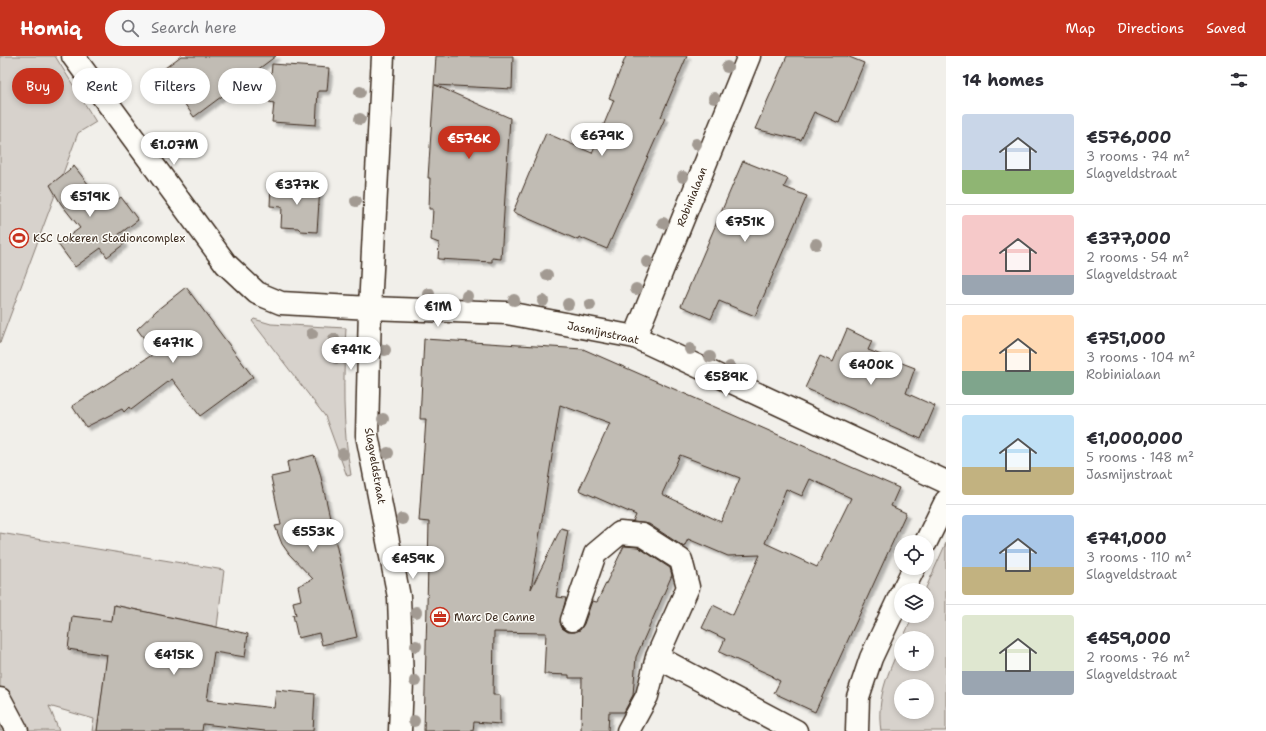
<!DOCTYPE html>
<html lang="en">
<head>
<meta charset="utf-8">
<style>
  body { margin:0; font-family:"Shantell Sans",sans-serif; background:#f7f7f7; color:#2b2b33; height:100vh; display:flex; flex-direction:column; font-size:15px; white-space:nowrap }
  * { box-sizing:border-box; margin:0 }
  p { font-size:13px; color:#7c7c81 }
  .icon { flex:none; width:22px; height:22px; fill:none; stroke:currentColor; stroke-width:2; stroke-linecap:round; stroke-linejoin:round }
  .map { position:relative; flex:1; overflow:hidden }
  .drawer { display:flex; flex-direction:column; background:#fff; width:320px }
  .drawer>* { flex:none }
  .banner { position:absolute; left:12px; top:12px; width:380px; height:36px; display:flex; gap:8px }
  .buttons { position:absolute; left:894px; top:479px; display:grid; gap:8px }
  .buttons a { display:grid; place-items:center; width:40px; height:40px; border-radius:50%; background:#fff; box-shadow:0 2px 6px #0003; font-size:20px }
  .price { position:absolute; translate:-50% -34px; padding:0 9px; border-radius:14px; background:#fff; color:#222; font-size:13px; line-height:26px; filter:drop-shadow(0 1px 2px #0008) }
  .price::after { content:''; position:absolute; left:50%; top:24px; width:12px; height:9px; margin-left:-6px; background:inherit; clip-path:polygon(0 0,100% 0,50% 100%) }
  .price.selected { background:#c8321e; color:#fff }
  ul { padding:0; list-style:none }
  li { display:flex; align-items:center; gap:12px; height:100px; padding:0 16px }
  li+li { border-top:1px solid #e1e1e2 }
  li span { display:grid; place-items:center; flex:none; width:112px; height:80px; border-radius:4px; color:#555 }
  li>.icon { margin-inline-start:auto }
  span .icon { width:48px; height:48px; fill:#fffc; stroke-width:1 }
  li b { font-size:17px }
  h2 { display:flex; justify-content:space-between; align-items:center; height:48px; padding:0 16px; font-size:17px }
  .pill { padding:0 14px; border-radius:18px; background:#fff; box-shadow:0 2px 6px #0003; font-size:14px; line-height:36px }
  .pill.selected { background:#c8321e; color:#fff }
  header { display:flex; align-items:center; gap:24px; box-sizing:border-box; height:56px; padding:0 20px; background:#c8321e; color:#fff }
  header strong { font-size:19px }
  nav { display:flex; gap:22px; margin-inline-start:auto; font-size:14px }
  .search { width:280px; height:36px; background:#f7f7f7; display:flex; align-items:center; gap:10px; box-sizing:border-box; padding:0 14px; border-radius:22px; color:#7c7c81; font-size:15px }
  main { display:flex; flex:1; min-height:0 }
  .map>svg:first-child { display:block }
  .green { fill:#d7d2cc; stroke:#897e75; fill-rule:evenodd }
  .building { fill:#c1bcb4; stroke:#3b2a1e; fill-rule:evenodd; filter:url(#shadow) }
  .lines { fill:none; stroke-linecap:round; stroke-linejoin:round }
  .minor-casing { stroke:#3b2a1e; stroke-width:25 }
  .minor { stroke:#fdfcf7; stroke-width:22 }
  .tree { fill:#a29a92 }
  .labels { text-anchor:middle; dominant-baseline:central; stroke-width:3; stroke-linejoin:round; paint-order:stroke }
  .street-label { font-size:11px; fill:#3b2a1e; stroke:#fdfcf7 }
  .poi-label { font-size:11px; fill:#3b2a1e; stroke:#fdfcf7; text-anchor:start }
</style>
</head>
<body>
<header>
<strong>Homiq</strong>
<div class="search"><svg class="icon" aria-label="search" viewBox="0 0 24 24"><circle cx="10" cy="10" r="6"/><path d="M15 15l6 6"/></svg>Search here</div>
<nav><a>Map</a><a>Directions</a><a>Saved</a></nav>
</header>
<main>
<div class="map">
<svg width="946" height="675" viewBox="0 0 946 675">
  <defs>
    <filter id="shadow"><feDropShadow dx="3.5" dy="3.5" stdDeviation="1" flood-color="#0004"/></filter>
  </defs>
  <rect width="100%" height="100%" fill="#f1efea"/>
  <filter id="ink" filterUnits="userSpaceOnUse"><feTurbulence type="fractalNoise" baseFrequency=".025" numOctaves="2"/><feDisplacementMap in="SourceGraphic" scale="8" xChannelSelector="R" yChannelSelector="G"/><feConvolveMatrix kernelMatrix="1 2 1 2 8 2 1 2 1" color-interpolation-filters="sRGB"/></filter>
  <g filter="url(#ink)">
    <!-- green -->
    <path class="green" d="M 0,0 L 55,0 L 96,66 L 78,77 L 0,287 Z
      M 254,263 L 271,268 L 346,272 C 343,322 342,370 351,419 L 347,420 L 325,360 L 252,265 Z
      M 0,477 L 224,514 L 217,571 L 114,549 L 97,675 L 92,675 L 94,663 L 49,650 L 59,675 L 0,675 Z
      M 946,487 L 946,675 L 881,675 C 876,642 888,617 901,588 L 901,608 L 927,608 L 927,582 L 903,582 L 913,560 L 927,560 L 927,534 L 925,534 ZM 901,630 L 927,630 L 927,656 L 901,656 Z"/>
    <!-- building -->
    <path class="building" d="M 181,0 L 276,0 L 194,61 L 161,15 Z
      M 436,0 L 513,0 L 512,33 L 435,29 L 510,62 L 501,203 L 492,202 L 492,206 L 438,203 L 439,187 L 431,184 L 433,153 L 429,153 L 430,122 L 428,122 Z
      M 626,0 L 687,0 L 661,61 L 665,62 L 607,193 L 579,181 L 578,184 L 513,156 L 546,77 L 592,97 L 614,44 L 609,42 Z
      M 787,0 L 847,0 L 864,7 L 839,67 L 814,56 L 801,84 L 755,73 Z
      M 272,8 L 329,12 L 327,35 L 318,35 L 316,69 L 272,66 L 274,47 L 269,46 Z
      M 743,105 L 788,123 L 784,131 L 807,140 L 755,260 L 719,245 L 711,263 L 681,250 Z
      M 74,110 L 107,152 L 121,141 L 138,164 L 118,179 L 124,188 L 107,201 L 101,192 L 75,211 L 58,188 L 80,172 L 61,148 L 50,129 Z
      M 271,128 L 320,131 L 317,176 L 301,175 L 298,172 L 281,171 L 282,151 L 270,150 Z
      M 186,231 L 253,321 L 200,360 L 172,323 L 131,354 L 129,351 L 124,356 L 122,353 L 86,371 L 72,350 L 155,297 L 137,273 L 157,254 Z
      M 847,273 L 872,285 L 868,294 L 915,312 L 906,337 L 935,350 L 921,383 L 805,332 L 820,300 L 833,306 Z
      M 424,283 L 583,293 L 899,432 L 891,450 L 906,457 L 815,656 L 774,637 L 780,625 L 772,621 L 773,620 L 719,596 L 725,583 L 702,572 L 713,549 L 733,559 L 760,499 L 728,500 L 688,483 L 684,491 L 649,468 L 633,466 L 636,459 L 579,434 L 610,367 L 560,349 L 531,533 L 561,472 L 568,474 L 556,541 L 566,542 L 560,566 L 562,572 L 568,576 L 575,576 L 580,574 L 584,568 L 592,545 L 597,546 L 624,490 L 638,491 L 670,512 L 672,519 L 636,601 L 633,639 L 624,656 L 609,656 L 608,675 L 581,675 L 582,622 L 569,622 L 569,619 L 544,618 L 546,577 L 494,576 L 493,639 L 500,639 L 500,668 L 474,666 L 473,675 L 424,675 L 429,466 L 419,465 L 426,363 L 420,363 ZM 680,399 L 740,422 L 721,466 L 662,438 ZM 810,423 L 851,442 L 817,511 L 765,487 L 786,433 L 802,440 Z
      M 314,399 L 320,417 L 357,581 L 322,589 L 319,577 L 298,582 L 293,559 L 296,559 L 293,546 L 301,544 L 298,530 L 313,523 L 289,498 L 282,488 L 275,470 L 281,469 L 271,421 L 289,417 L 287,406 Z
      M 114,549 L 248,578 L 245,601 L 214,596 L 207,644 L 274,652 L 276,634 L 315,638 L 313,675 L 265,675 L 203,668 L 202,675 L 97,675 L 107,599 L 68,593 L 72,560 L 112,565 Z"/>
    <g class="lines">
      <defs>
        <path id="minor" d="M 73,0 L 226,208 L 257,237 L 281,247 L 370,252 L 507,257 L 635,281 L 946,426
          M 383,0 L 370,252 L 367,379 L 399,541 L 402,626 L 400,675
          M 635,281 L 749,0
          M 926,486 L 946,445
          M 903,534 L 914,512
          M 572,564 L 595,498 L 620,477 L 642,479 L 681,504 L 688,531 L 657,601 L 796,675
          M 0,643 L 17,675
          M 628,675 L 647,640 L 657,601
          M 857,675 L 858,641 L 871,602 L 901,538"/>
      </defs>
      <!-- minor casing -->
      <use href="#minor" class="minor-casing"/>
      <!-- minor -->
      <use href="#minor" class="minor"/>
    </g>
    <!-- trees -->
    <g class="tree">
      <circle cx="727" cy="11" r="6"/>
      <circle cx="360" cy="36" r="6"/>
      <circle cx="714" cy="42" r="6"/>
      <circle cx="360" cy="63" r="6"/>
      <circle cx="696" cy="88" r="6"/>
      <circle cx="683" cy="121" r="6"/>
      <circle cx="356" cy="145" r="6"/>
      <circle cx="663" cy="167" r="6"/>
      <circle cx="816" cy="188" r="6"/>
      <circle cx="647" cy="206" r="6"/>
      <circle cx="547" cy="219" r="6"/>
      <circle cx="636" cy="233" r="6"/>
      <circle cx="429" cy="238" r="6"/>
      <circle cx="467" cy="240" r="6"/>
      <circle cx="514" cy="244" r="6"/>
      <circle cx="543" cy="245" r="6"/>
      <circle cx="568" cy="248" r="6"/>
      <circle cx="590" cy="249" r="6"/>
      <circle cx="312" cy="278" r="6"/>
      <circle cx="334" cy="283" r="6"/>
      <circle cx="690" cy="293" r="6"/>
      <circle cx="385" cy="294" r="6"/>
      <circle cx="710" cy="301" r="6"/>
      <circle cx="336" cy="302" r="6"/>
      <circle cx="730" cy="311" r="6"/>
      <circle cx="383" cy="363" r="6"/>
      <circle cx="388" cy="397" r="6"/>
      <circle cx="343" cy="398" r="6"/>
      <circle cx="402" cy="463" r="6"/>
      <circle cx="411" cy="511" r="6"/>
      <circle cx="416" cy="556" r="6"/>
      <circle cx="416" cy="590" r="6"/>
      <circle cx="415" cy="625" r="6"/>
      <circle cx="414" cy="665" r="6"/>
    </g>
  </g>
  <!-- icons -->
  <defs>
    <symbol id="stadium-ring" viewBox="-11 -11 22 22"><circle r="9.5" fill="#fdfcf7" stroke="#c8321e" stroke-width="1.5"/><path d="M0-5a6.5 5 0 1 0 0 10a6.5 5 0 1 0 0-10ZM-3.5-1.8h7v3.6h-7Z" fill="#c8321e"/></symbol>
    <symbol id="office-ring" viewBox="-11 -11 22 22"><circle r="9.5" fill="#fdfcf7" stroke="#c8321e" stroke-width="1.5"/><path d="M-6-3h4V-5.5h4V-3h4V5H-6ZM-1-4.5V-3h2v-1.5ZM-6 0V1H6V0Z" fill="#c8321e"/></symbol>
  </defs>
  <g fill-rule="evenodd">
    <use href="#stadium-ring" x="8" y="171" width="22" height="22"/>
    <use href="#office-ring" x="429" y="550" width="22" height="22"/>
  </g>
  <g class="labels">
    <!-- street labels -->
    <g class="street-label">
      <text transform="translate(692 141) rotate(-68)">Robinialaan</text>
      <text transform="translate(603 277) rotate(12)">Jasmijnstraat</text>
      <text transform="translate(375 410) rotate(80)">Slagveldstraat</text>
    </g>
    <!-- poi labels -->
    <g class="poi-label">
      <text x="33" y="182">KSC Lokeren Stadioncomplex</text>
      <text x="454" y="561">Marc De Canne</text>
    </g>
  </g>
</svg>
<div class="buttons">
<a><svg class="icon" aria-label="locate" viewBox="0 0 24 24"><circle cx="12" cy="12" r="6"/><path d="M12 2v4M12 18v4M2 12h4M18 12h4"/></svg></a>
<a><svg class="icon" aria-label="layers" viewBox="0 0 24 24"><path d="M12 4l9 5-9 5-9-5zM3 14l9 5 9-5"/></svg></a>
<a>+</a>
<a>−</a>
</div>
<b class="price" style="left:602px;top:101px">€679K</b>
<b class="price selected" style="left:469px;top:104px">€576K</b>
<b class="price" style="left:174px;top:110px">€1.07M</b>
<b class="price" style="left:297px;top:150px">€377K</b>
<b class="price" style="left:90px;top:162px">€519K</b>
<b class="price" style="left:745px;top:187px">€751K</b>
<b class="price" style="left:438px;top:272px">€1M</b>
<b class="price" style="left:173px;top:308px">€471K</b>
<b class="price" style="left:351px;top:315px">€741K</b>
<b class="price" style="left:871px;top:330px">€400K</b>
<b class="price" style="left:726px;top:342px">€589K</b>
<b class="price" style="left:313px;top:497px">€553K</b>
<b class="price" style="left:413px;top:524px">€459K</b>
<b class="price" style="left:174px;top:620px">€415K</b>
<div class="banner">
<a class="pill selected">Buy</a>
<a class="pill">Rent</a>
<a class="pill">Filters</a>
<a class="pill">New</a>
</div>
</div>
<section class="drawer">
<h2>14 homes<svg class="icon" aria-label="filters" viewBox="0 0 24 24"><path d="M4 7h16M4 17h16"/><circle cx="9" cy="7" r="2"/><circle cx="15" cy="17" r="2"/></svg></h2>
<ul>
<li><span style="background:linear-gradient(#c9d6e8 70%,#8fb573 0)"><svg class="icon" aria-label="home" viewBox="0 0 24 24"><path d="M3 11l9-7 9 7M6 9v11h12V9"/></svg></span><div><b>€576,000</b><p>3 rooms · 74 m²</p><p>Slagveldstraat</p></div></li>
<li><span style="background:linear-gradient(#f6c9c9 75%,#9aa5b1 0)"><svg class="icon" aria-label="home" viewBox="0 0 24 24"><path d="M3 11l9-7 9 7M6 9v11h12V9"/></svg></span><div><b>€377,000</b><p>2 rooms · 54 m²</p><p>Slagveldstraat</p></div></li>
<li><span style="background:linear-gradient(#ffd9b3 70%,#7fa58c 0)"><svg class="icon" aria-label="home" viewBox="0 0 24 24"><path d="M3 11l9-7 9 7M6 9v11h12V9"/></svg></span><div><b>€751,000</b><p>3 rooms · 104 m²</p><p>Robinialaan</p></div></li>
<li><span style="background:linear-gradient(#bfe0f5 65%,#c2b280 0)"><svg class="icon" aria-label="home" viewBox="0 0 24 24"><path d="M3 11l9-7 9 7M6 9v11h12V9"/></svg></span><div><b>€1,000,000</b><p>5 rooms · 148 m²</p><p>Jasmijnstraat</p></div></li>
<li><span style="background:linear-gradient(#a9c7e8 65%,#c2b280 0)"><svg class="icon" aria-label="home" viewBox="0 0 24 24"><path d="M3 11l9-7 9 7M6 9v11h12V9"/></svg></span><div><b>€741,000</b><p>3 rooms · 110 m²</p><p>Slagveldstraat</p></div></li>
<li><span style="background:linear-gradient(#dfe7d0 70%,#9aa5b1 0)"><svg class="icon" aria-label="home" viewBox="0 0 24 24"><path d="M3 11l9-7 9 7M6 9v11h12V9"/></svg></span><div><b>€459,000</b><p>2 rooms · 76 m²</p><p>Slagveldstraat</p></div></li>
</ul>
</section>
</main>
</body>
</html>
